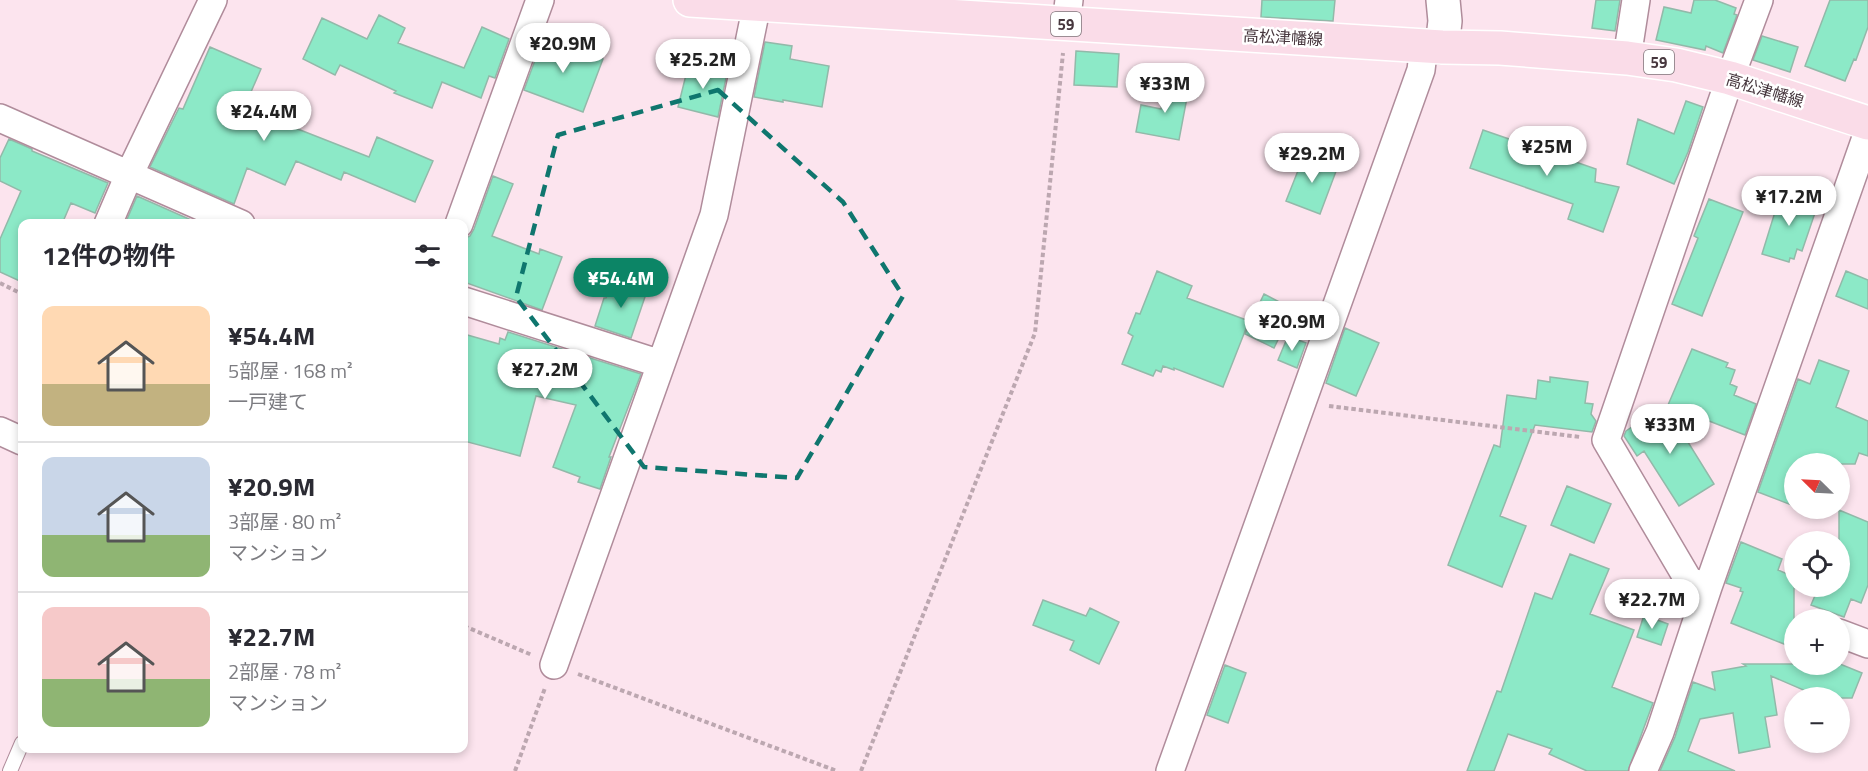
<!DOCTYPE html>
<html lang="ja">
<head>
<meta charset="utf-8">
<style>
  body { margin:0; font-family:"Titillium Web","Noto Sans JP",sans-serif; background:#f2f2f3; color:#2b2b33; height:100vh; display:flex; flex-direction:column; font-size:22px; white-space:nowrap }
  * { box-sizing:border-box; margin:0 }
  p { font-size:20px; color:#7c7c81 }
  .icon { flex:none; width:33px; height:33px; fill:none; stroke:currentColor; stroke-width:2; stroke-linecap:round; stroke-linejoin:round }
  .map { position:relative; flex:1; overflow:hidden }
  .details { position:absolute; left:18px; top:219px; width:450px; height:534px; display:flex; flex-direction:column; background:#fff; border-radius:12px; box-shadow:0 3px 9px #0003 }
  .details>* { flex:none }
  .needle { width:39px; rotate:294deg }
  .buttons { position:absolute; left:1784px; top:453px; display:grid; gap:12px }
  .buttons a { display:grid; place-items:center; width:66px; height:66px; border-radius:50%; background:#fff; box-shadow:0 3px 9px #0003; font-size:30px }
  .price { position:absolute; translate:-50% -51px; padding:0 14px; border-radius:21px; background:#fff; color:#222; font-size:20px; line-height:39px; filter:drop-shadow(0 2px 3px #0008) }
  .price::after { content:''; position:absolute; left:50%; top:36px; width:18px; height:14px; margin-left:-9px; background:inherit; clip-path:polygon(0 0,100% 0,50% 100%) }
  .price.current { background:#0c8566; color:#fff }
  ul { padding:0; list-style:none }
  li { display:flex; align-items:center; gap:18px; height:150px; padding:0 24px }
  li+li { border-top:2px solid #e1e1e2 }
  li span { display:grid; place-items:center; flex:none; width:168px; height:120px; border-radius:12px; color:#555 }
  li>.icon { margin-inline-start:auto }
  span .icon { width:72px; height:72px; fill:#fffc; stroke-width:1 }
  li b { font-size:26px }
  h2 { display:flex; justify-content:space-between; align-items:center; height:72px; padding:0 24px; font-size:26px }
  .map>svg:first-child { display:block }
  .building { fill:#8ce9c7; stroke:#92b9a9; stroke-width:1.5 }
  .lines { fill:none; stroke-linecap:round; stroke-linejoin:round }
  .service-casing { stroke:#b08c9b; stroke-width:16 }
  .minor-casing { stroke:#b08c9b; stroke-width:30 }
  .tertiary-casing { stroke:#b08c9b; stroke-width:36 }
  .primary-casing { stroke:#fff; stroke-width:36 }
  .path { stroke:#bca7b0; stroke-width:4; stroke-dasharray:4.5 3; stroke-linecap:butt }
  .service { stroke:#fff; stroke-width:14 }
  .minor { stroke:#fff; stroke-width:27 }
  .tertiary { stroke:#fff; stroke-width:33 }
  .primary { stroke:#fadce8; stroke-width:33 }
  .marked { fill:none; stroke:#0f766e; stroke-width:4.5; stroke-dasharray:12 8; stroke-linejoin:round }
  .labels { text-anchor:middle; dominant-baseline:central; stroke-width:5; stroke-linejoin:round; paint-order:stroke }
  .shield { fill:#fff; stroke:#7e7378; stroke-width:1.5 }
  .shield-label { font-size:15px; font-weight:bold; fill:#47373e }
  .street-label { font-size:16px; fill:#47373e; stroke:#fff }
</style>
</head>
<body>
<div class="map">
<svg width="1868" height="771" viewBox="0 0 1868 771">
  <rect width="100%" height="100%" fill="#fce4ee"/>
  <!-- building -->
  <path class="building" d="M 1262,0 L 1335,0 L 1333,21 L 1261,17 Z
    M 1596,0 L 1620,0 L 1615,31 L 1592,28 Z
    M 1694,0 L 1715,0 L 1736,8 L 1734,14 L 1737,15 L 1723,53 L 1706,46 L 1705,50 L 1656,40 L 1664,7 L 1691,13 Z
    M 1830,0 L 1868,0 L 1868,27 L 1856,60 L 1854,59 L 1845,81 L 1805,66 Z
    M 379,15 L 405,28 L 398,43 L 464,68 L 482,27 L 509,39 L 495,78 L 489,76 L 481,98 L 442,82 L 432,108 L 394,93 L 396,91 L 340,65 L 335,75 L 303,59 L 322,18 L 367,39 Z
    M 544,36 L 603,59 L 583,112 L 524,90 Z
    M 1762,36 L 1798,47 L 1790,72 L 1753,60 Z
    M 765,42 L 792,46 L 790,59 L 829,66 L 822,107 L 783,100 L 783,102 L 754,97 Z
    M 210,47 L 261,69 L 244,108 L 369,157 L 377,137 L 433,161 L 415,202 L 344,172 L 341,180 L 296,161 L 285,185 L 247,168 L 234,204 L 150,167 L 179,108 L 183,109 Z
    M 1076,51 L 1119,54 L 1117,87 L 1074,85 Z
    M 689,63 L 727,73 L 718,117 L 678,107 Z
    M 1166,83 L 1189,87 L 1179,140 L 1136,132 L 1141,105 L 1161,109 Z
    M 1686,101 L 1703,107 L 1688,152 L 1674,184 L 1627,164 L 1638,119 L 1674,134 Z
    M 1483,130 L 1596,169 L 1595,182 L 1619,187 L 1603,232 L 1568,219 L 1573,204 L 1470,168 Z
    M 9,139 L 32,149 L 32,151 L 108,183 L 95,213 L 71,203 L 62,224 L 22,224 L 22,282 L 0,272 L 0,239 L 21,191 L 0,181 L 0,158 Z
    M 1305,153 L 1338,166 L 1320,214 L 1286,201 Z
    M 493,176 L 513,184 L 492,236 L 539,254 L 540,249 L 562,257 L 542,310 L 464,282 L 464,239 L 470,236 L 474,229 Z
    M 1779,191 L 1818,204 L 1802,251 L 1797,249 L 1794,259 L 1790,258 L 1789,262 L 1762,254 L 1775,212 L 1772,211 Z
    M 137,196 L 198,223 L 198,224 L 125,224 Z
    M 1709,199 L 1743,212 L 1702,316 L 1672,304 L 1698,238 L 1694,236 Z
    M 1157,271 L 1192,286 L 1187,298 L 1249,321 L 1223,387 L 1174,368 L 1174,370 L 1163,366 L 1161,372 L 1156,370 L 1153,376 L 1122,364 L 1133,336 L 1128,333 L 1136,313 L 1140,314 Z
    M 1846,271 L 1868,280 L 1868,309 L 1836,296 Z
    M 614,279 L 647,291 L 631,338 L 595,326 L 604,298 L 606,298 Z
    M 1264,294 L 1293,309 L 1274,348 L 1245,334 Z
    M 1345,328 L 1379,343 L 1356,396 L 1326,383 Z
    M 508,332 L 641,374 L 609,457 L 611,457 L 600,489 L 578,482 L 580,477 L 553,467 L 576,405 L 536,396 L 520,456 L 464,441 L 464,334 L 499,344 L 500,338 L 505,340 Z
    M 1288,336 L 1306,343 L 1297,368 L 1278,360 Z
    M 1692,349 L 1728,363 L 1726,367 L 1735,370 L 1730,384 L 1737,387 L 1734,395 L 1756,404 L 1745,435 L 1668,405 Z
    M 1819,360 L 1849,371 L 1836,407 L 1868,421 L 1868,456 L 1859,453 L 1855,464 L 1794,464 L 1794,506 L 1758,492 L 1798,379 L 1810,384 Z
    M 1550,377 L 1588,382 L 1585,403 L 1593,404 L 1591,414 L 1596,421 L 1592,432 L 1535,425 L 1500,516 L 1526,526 L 1502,587 L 1448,565 L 1494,445 L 1500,447 L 1507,395 L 1536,399 L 1538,380 L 1550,382 Z
    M 1665,405 L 1714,484 L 1679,506 L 1644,451 L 1637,456 L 1624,436 L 1626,431 Z
    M 1567,486 L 1611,504 L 1594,543 L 1551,525 Z
    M 1839,510 L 1868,522 L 1868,585 L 1861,603 L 1851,599 L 1844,617 L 1811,605 L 1819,586 L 1839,586 Z
    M 1741,542 L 1782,559 L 1778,570 L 1794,577 L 1794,648 L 1731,623 L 1743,592 L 1740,591 L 1741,588 L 1726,583 Z
    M 1570,554 L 1609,569 L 1590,614 L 1634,630 L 1612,687 L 1653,703 L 1628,771 L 1587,771 L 1549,754 L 1552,749 L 1508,734 L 1494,771 L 1467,771 L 1497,691 L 1501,692 L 1535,593 L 1552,599 Z
    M 1043,600 L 1086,616 L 1090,608 L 1119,622 L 1099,664 L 1070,650 L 1074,641 L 1033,625 Z
    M 1644,615 L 1668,624 L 1661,645 L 1637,637 Z
    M 1743,664 L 1840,664 L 1862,673 L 1852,698 L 1822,698 L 1771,676 L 1777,715 L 1765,717 L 1770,747 L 1739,753 L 1733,713 L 1700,719 L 1688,751 L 1735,771 L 1660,771 L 1675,737 L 1693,682 L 1715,690 L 1712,672 L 1746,666 Z
    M 1225,665 L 1246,673 L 1228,723 L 1207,715 Z"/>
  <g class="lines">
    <defs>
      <path id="service" d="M 10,771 L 22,743"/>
      <path id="minor" d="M 1066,24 L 1069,0
        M 1627,58 L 1636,0
        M 0,118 L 241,224
        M 108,224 L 129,175 L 213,0
        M 459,224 L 540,0
        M 464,301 L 661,364
        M 0,431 L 22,441
        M 1708,587 L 1689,581 L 1606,440 L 1730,78 L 1759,0
        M 1839,633 L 1868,644
        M 554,665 L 714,215 L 757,4
        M 1170,771 L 1421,70 L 1424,45
        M 1643,771 L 1660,732 L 1708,587 L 1868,132"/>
      <path id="tertiary" d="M 1442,47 L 1445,21 L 1443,0"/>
      <path id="primary" d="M 690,0 L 1442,47 L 1500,48 L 1627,58 L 1676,65 L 1730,78 L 1868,123"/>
    </defs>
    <!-- service casing -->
    <use href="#service" class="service-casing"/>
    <!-- minor casing -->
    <use href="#minor" class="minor-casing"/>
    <!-- tertiary casing -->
    <use href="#tertiary" class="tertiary-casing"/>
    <!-- primary casing -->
    <use href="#primary" class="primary-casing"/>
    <!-- path -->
    <path class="path" d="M 0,283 L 22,294
      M 1329,406 L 1580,437
      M 464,626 L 532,655
      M 578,674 L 837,771
      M 515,771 L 545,688
      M 861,771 L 1035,333 L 1063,53"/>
    <!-- service -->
    <use href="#service" class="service"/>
    <!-- minor -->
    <use href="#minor" class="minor"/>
    <!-- tertiary -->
    <use href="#tertiary" class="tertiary"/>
    <!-- primary -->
    <use href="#primary" class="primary"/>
  </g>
  <!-- marked area -->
  <path class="marked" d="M 718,90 L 843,202 L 903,296 L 797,478 L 644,467 L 516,297 L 558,135 Z"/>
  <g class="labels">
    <!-- shield labels -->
    <g class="shield">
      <rect x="1051" y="12" width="30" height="24" rx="4.5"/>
      <rect x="1644" y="50" width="30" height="24" rx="4.5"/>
    </g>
    <g class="shield-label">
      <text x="1066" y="24">59</text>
      <text x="1659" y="62">59</text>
    </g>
    <!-- street labels -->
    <g class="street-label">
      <text transform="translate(1283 37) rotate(3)">高松津幡線</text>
      <text transform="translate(1765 90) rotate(17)">高松津幡線</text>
    </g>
  </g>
</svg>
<div class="buttons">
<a><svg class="needle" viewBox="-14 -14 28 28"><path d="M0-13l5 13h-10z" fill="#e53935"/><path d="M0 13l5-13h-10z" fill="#7c7c81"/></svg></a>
<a><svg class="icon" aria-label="locate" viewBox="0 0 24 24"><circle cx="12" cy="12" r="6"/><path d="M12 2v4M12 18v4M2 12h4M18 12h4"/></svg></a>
<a>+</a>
<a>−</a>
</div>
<b class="price" style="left:563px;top:74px">¥20.9M</b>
<b class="price" style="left:703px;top:90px">¥25.2M</b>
<b class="price" style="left:1165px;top:114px">¥33M</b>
<b class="price" style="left:264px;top:142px">¥24.4M</b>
<b class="price" style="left:1547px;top:177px">¥25M</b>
<b class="price" style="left:1312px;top:184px">¥29.2M</b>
<b class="price" style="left:1789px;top:227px">¥17.2M</b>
<b class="price current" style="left:621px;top:309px">¥54.4M</b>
<b class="price" style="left:1292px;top:352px">¥20.9M</b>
<b class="price" style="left:545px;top:400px">¥27.2M</b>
<b class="price" style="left:1670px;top:455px">¥33M</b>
<b class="price" style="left:1652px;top:630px">¥22.7M</b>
<section class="details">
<h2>12件の物件<svg class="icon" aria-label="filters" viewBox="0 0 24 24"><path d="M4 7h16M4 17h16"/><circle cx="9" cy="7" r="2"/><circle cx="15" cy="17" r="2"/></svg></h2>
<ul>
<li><span style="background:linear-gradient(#ffd9b3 65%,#c2b280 0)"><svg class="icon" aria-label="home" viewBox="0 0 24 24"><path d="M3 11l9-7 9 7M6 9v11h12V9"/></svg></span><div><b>¥54.4M</b><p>5部屋 · 168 m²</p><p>一戸建て</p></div></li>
<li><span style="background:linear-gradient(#c9d6e8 65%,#8fb573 0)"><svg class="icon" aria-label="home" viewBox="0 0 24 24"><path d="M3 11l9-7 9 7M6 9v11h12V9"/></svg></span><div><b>¥20.9M</b><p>3部屋 · 80 m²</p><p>マンション</p></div></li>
<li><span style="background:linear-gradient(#f6c9c9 60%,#8fb573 0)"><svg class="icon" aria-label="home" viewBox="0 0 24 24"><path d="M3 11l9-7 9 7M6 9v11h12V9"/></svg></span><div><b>¥22.7M</b><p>2部屋 · 78 m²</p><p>マンション</p></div></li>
</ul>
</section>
</div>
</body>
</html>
